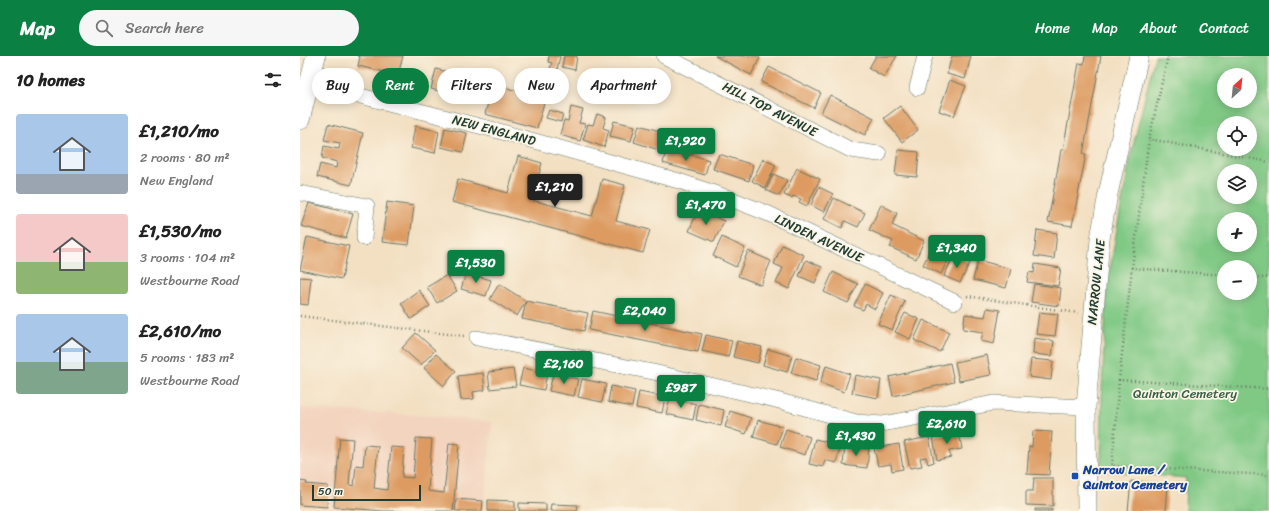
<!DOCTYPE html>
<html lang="en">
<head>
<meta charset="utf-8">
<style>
  body { margin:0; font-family:Sriracha,sans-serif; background:#f6f6f6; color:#222; height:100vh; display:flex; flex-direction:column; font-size:15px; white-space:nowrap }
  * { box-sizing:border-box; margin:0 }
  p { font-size:13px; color:#767676 }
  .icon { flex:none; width:22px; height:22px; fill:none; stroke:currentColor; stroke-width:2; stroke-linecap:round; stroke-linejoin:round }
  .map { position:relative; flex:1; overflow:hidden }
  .sheet { display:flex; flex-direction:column; background:#fff; width:300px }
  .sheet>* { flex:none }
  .banner { position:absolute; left:12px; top:12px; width:380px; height:36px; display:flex; gap:8px }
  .needle { width:26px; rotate:27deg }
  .buttons { position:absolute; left:917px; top:12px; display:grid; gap:8px }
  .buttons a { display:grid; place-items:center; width:40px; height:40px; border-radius:50%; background:#fff; box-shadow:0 2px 10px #0003; font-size:20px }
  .scale { position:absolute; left:12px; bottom:10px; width:109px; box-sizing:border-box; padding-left:4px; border:2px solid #1f3d34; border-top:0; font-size:11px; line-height:14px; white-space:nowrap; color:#1f3d34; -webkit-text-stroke:3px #fcf5e5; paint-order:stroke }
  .price { position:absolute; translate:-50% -34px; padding:0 9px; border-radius:4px; background:#0b8043; color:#fff; font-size:13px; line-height:26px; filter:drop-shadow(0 1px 2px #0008) }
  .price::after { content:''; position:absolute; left:50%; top:24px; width:12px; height:9px; margin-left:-6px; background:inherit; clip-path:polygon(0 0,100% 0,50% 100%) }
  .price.selected { background:#222; color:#fff }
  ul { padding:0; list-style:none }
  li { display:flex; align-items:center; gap:12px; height:100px; padding:0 16px }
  li span { display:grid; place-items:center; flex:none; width:112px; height:80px; border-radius:4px; color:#555 }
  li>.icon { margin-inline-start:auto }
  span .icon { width:48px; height:48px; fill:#fffc; stroke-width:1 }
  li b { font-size:17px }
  h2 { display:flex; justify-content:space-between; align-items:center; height:48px; padding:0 16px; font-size:17px }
  .chip { padding:0 14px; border-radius:18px; background:#fff; box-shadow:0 2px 10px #0003; font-size:14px; line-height:36px }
  .chip.selected { background:#0b8043; color:#fff }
  header { display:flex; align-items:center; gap:24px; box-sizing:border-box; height:56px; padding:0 20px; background:#0b8043; color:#fff }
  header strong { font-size:19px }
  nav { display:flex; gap:22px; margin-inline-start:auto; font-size:14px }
  .search { width:280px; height:36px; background:#f6f6f6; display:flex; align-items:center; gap:10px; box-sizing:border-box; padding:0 14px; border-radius:22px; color:#767676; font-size:15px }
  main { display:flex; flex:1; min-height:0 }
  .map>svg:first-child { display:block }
  .built { fill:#f3d4bf }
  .green { fill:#80c985; stroke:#50835c; fill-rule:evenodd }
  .building { fill:#dd9b62 }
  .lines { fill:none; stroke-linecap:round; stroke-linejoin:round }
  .minor-casing { stroke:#697666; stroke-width:16 }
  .major-casing { stroke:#697666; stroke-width:20 }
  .path { stroke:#697666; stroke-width:2.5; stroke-dasharray:1 3; stroke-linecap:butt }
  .minor { stroke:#fff; stroke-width:15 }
  .major { stroke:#fff; stroke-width:19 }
  .transit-dot { fill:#1a4fb4; stroke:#fcf5e5; stroke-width:1.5 }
  .labels { text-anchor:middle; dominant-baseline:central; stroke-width:3.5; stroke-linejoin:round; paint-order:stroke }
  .street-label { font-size:13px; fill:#1f3d34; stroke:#fcf5e5 }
  .park-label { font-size:13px; fill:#376048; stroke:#fcf5e5 }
  .transit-label { font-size:13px; font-weight:bold; fill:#164399; stroke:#fcf5e5; text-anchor:start }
</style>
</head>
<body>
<header>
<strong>Map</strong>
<div class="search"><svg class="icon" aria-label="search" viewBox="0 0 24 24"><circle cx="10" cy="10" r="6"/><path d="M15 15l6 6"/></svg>Search here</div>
<nav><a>Home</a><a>Map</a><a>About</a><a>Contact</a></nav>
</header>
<main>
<section class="sheet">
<h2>10 homes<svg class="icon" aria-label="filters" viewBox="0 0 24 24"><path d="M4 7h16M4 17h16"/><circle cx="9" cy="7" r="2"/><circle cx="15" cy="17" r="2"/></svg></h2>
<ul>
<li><span style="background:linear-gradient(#a9c7e8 75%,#9aa5b1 0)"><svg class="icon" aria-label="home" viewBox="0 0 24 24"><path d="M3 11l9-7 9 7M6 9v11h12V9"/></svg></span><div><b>£1,210/mo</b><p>2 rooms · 80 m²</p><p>New England</p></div></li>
<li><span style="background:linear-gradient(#f6c9c9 60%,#8fb573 0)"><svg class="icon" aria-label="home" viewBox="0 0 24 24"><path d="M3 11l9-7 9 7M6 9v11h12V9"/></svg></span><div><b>£1,530/mo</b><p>3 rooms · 104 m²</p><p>Westbourne Road</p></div></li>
<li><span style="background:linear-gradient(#a9c7e8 60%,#7fa58c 0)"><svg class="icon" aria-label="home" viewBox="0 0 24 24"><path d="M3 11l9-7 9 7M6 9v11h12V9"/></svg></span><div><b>£2,610/mo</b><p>5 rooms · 183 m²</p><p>Westbourne Road</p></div></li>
</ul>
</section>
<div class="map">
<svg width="969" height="455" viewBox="0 0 969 455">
  <rect width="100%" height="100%" fill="#fcf5e5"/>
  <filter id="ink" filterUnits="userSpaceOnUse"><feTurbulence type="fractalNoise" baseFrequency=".025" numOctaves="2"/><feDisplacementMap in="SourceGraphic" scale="8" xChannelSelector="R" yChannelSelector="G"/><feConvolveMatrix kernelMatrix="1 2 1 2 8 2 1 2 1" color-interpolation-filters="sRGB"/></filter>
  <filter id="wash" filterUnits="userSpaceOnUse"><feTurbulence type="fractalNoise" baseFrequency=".012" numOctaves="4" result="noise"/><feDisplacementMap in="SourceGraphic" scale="16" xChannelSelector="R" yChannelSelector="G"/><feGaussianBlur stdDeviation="0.9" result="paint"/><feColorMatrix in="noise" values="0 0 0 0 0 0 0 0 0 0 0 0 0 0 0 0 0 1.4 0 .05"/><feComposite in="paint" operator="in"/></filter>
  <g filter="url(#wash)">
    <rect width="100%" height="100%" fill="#f3e0c3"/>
    <!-- built -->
    <path class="built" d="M 0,352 L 147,361 L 192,366 L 184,455 L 0,455 Z"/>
    <!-- green -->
    <path class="green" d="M 855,0 L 969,0 L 969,455 L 885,455 L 886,422 L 801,415 L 802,331 L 807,232 L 817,172 L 831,98 ZM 924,19 L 950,19 L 950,45 L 924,45 ZM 924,67 L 950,67 L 950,93 L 924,93 ZM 924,115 L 950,115 L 950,141 L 924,141 ZM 924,163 L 950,163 L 950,189 L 924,189 ZM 924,211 L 950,211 L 950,237 L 924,237 Z"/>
    <g id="blocks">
      <!-- building -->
      <path class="building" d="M 57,0 L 103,0 L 98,19 L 58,10 L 60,1 Z
        M 249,0 L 260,0 L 257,14 L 250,13 L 252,7 L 248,6 Z
        M 264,0 L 277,0 L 275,14 L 262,11 Z
        M 415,0 L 457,0 L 460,2 L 451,19 Z
        M 576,0 L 597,0 L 584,21 L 569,12 Z
        M 652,0 L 671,0 L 665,23 L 647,18 Z
        M 785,0 L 801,0 L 783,98 L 786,98 L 772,170 L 748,166 L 761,94 L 763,94 L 779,7 L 784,8 Z
        M 469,11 L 521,37 L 514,52 L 461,26 Z
        M 136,13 L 169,21 L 168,25 L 186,30 L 182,48 L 164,43 L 164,41 L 131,33 Z
        M 650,24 L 666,30 L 654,60 L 639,55 Z
        M 193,28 L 245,43 L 237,72 L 185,58 Z
        M 530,39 L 574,62 L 565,79 L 521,57 Z
        M 600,50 L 618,74 L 602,86 L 584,62 Z
        M 271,51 L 283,54 L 279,67 L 285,68 L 280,85 L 260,79 L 264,64 L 268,65 Z
        M 249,54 L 263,58 L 261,66 L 246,62 Z
        M 297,58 L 306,61 L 303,72 L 309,74 L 304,91 L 283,84 L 288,68 L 293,69 Z
        M 314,65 L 335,70 L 331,85 L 310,80 Z
        M 28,68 L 63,77 L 51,129 L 17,121 L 20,108 L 36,112 L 37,106 L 22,102 L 24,90 L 39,93 L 40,87 L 24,84 Z
        M 339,69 L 367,77 L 362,95 L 334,86 Z
        M 115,70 L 139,75 L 135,97 L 111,92 Z
        M 145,72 L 167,77 L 163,96 L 141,91 Z
        M 367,92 L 409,104 L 405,119 L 363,107 Z
        M 598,94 L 619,96 L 617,121 L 595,119 Z
        M 419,98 L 453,109 L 449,125 L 413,113 Z
        M 218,100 L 242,107 L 232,144 L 292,160 L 302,123 L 325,129 L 316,165 L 350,174 L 343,197 L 152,146 L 158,123 L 208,137 Z
        M 463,103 L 476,109 L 465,132 L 452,125 Z
        M 497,112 L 520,123 L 507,150 L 499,146 L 501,143 L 493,140 L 492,142 L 484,139 Z
        M 473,118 L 487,124 L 479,140 L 466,134 Z
        M 519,131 L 533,138 L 524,156 L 511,149 Z
        M 534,142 L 565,157 L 558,171 L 545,165 L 542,172 L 524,163 Z
        M 87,146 L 114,150 L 109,189 L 82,186 Z
        M 9,147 L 53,158 L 46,182 L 1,170 Z
        M 581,149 L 597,157 L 592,169 L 624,185 L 616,203 L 590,191 L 593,185 L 569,174 Z
        M 398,154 L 424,165 L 414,186 L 389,175 Z
        M 737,174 L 757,177 L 754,203 L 734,200 Z
        M 7,181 L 49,190 L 42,223 L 0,214 Z
        M 422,181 L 445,192 L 436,211 L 413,200 Z
        M 633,188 L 651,197 L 641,218 L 623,209 Z
        M 482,189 L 504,199 L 489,233 L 476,227 L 483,212 L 474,208 Z
        M 448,195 L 471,205 L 461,229 L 438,220 Z
        M 654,199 L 670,207 L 660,227 L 644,220 Z
        M 506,204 L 522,211 L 515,227 L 499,220 Z
        M 678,204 L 711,213 L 706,232 L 673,224 Z
        M 735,208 L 761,212 L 758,230 L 727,226 L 729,216 L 734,217 Z
        M 533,216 L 558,228 L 548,247 L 524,236 Z
        M 166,217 L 191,224 L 186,240 L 161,233 Z
        M 147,219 L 157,235 L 137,247 L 127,231 Z
        M 0,221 L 11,222 L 8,249 L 0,248 Z
        M 199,228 L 226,245 L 217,260 L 190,243 Z
        M 565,228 L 583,237 L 575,253 L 566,248 L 563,254 L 554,250 Z
        M 734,228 L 761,232 L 759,250 L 731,246 Z
        M 119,234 L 130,250 L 111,263 L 101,247 Z
        M 591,239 L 605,245 L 592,274 L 578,268 Z
        M 226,245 L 288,257 L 284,275 L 222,263 Z
        M 687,252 L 700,254 L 694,288 L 681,285 L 683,276 L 663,273 L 665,258 L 685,261 Z
        M 293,255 L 402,278 L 398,296 L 289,274 Z
        M 739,256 L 758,258 L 755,280 L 736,278 Z
        M 605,257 L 619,263 L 610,283 L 595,276 Z
        M 623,264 L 649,276 L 640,296 L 614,284 Z
        M 116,277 L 135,294 L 121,309 L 102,292 Z
        M 406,279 L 432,285 L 428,301 L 402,295 Z
        M 734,282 L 754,285 L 752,300 L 733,298 Z
        M 437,285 L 462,291 L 458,307 L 433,301 Z
        M 468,293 L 492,300 L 487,316 L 463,309 Z
        M 136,298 L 156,315 L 144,330 L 124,312 Z
        M 687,299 L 691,319 L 659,325 L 655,306 Z
        M 496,301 L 521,309 L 516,325 L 491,317 Z
        M 731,303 L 753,305 L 751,324 L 729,321 Z
        M 650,307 L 654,326 L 593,340 L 589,321 Z
        M 526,310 L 550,318 L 544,336 L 520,327 Z
        M 223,312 L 247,317 L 244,334 L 219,329 Z
        M 213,313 L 216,330 L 190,333 L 188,316 Z
        M 183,317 L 185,334 L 173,336 L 174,343 L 161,344 L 158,320 Z
        M 253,318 L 278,323 L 274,340 L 249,335 Z
        M 555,319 L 581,324 L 578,342 L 552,337 Z
        M 282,323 L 306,328 L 302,346 L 278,341 Z
        M 311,330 L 335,335 L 332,351 L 308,346 Z
        M 339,336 L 365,341 L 362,357 L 336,352 Z
        M 370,342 L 396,348 L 393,364 L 366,358 Z
        M 399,348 L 424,354 L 421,370 L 396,364 Z
        M 430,355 L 451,362 L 446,378 L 425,371 Z
        M 458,364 L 483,371 L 477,388 L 453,381 Z
        M 486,373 L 510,381 L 505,399 L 480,391 Z
        M 733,375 L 752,376 L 749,419 L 727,418 L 729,390 L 732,391 Z
        M 659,376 L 662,393 L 649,395 L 651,401 L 637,404 L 633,381 Z
        M 629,381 L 634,406 L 628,408 L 626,401 L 620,402 L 622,410 L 610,412 L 604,386 Z
        M 40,382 L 53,383 L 49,429 L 54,430 L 56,409 L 63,410 L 65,389 L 78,390 L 74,432 L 87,434 L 91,391 L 104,392 L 102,421 L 113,422 L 116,382 L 132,383 L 128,435 L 144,437 L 149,387 L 159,388 L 153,455 L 84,455 L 34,451 Z
        M 515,383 L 541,389 L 536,407 L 525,404 L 523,411 L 509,408 Z
        M 599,388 L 603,413 L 592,415 L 591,408 L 578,410 L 574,392 Z
        M 545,390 L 569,393 L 567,412 L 543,409 Z
        M 734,422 L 753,422 L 753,450 L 726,449 L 726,435 L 733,435 Z
        M 0,425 L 7,426 L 6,428 L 28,430 L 27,451 L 0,449 Z
        M 831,425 L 868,429 L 866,455 L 828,455 Z
        M 156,443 L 183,445 L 182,455 L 155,455 Z
        M 188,444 L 215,445 L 215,455 L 188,455 Z
        M 219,447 L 246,448 L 246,455 L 219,455 Z
        M 251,448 L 278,449 L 277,455 L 250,455 Z
        M 735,453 L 752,453 L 752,455 L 735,455 Z"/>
    </g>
  </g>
  <g filter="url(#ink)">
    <use href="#blocks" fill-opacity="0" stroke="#697666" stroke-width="1"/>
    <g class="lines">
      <defs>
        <path id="minor" d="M 364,0 L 551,94 L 579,98
          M 9,27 L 195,74 L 379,125 L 426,141 L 469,158 L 655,246
          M 617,32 L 625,0
          M 0,137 L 67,150 L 64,182
          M 177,282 L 353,316 L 476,344 L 556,366 L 582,368 L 694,347 L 786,351"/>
        <path id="major" d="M 0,64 L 16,0
          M 787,455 L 786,351 L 800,183 L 808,138 L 839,0"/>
      </defs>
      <!-- minor casing -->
      <use href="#minor" class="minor-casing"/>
      <!-- major casing -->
      <use href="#major" class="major-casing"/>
      <!-- path -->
      <path class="path" d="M 868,0 L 849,83 L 969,106
        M 832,212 L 849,83
        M 924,219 L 832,212 L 819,324 L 969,333
        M 950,221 L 969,222
        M 667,240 L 778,257
        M 0,260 L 164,280
        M 819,324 L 812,410 L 969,419"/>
      <!-- minor -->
      <use href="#minor" class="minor"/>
      <!-- major -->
      <use href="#major" class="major"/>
    </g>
  </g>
  <!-- markers -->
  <rect class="transit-dot" x="771" y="416" width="8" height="8" rx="2"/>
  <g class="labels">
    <!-- street labels -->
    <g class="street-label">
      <text transform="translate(470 53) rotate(27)">HILL TOP AVENUE</text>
      <text transform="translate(194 74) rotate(15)">NEW ENGLAND</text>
      <text transform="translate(519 182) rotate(25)">LINDEN AVENUE</text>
      <text transform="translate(796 226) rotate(-84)">NARROW LANE</text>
    </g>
    <!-- park labels -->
    <g class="park-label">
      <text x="885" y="337">Quinton Cemetery</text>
    </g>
    <!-- transit labels -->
    <g class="transit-label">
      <text x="783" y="413">Narrow Lane /<tspan x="783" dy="15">Quinton Cemetery</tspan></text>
    </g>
  </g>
</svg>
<div class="buttons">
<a><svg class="needle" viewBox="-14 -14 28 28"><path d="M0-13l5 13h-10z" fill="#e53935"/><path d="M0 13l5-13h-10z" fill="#767676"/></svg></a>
<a><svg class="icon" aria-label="locate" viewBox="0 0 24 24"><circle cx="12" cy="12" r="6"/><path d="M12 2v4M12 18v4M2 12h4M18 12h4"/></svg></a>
<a><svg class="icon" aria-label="layers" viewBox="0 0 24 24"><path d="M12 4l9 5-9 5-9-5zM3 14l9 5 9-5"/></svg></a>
<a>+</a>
<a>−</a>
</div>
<div class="scale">50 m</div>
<b class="price" style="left:386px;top:106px">£1,920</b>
<b class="price selected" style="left:255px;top:152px">£1,210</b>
<b class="price" style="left:406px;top:170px">£1,470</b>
<b class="price" style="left:657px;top:213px">£1,340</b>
<b class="price" style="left:176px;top:228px">£1,530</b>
<b class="price" style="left:345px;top:276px">£2,040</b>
<b class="price" style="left:264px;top:329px">£2,160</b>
<b class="price" style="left:381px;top:353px">£987</b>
<b class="price" style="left:647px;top:389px">£2,610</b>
<b class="price" style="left:556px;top:401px">£1,430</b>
<div class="banner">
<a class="chip">Buy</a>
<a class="chip selected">Rent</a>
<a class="chip">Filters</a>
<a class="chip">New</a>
<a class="chip">Apartment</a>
</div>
</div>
</main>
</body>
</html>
